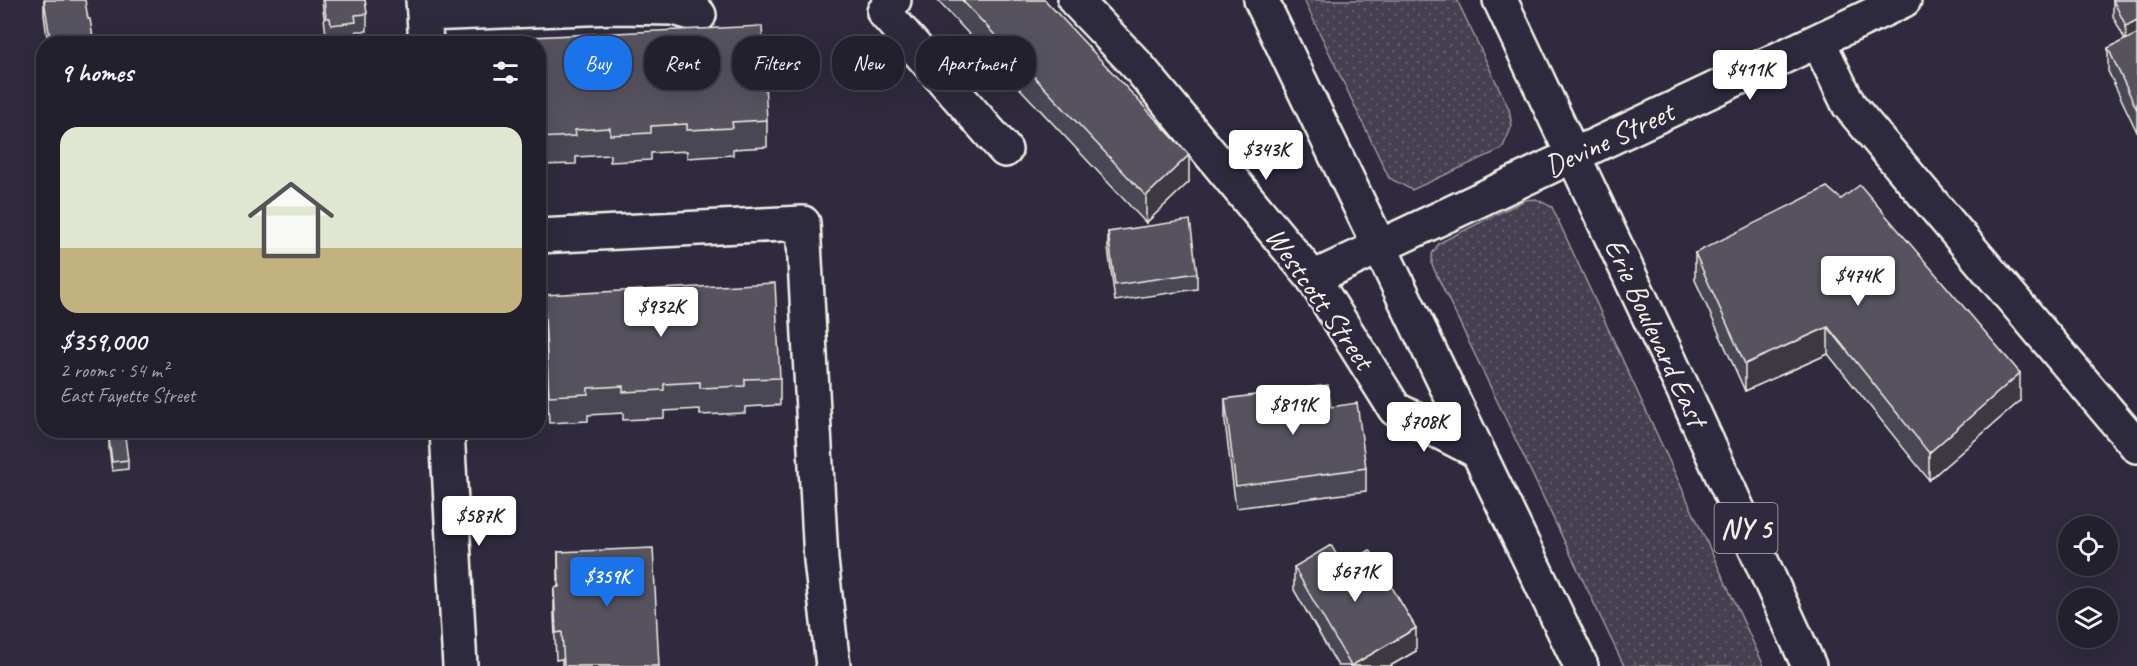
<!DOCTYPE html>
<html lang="en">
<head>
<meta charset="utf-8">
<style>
  body { margin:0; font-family:Caveat,sans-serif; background:#2b2836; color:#f1f3f6; height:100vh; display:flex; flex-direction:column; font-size:22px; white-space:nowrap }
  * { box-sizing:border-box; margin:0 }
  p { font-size:20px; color:#a3a3aa }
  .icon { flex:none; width:33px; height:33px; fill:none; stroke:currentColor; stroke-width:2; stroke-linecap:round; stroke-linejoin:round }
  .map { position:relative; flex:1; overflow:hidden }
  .drawer { position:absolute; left:36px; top:36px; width:510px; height:402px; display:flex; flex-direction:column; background:#23202e; border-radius:24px; box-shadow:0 6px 24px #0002,0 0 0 2px #403e4a }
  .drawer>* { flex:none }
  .guide { position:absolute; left:564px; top:36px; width:570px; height:54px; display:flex; gap:12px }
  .fabs { position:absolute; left:2058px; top:516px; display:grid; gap:12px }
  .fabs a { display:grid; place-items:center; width:60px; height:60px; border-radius:50%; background:#23202e; box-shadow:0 6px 24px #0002,0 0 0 2px #403e4a; font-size:30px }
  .price { position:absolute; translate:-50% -51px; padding:0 14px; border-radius:6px; background:#fff; color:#222; font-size:20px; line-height:39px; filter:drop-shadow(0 2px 3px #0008) }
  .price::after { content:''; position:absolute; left:50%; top:36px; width:18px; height:14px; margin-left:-9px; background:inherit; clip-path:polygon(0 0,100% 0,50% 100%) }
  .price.selected { background:#1a73e8; color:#fff }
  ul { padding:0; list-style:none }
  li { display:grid; align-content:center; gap:12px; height:318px; padding:0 24px }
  li span { display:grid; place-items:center; height:186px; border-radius:18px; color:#555 }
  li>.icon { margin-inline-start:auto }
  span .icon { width:108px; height:108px; fill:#fffc; stroke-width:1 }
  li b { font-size:26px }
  h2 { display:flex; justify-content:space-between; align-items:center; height:72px; padding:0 24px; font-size:26px }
  .chip { padding:0 21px; border-radius:24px; background:#23202e; box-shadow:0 6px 24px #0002,0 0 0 2px #403e4a; font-size:21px; line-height:54px }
  .chip.selected { background:#1a73e8; color:#fff }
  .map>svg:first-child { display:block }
  .grass { fill:url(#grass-dots); stroke:#9c989c; stroke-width:1.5 }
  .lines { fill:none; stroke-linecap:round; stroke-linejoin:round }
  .minor-casing { stroke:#f4f1e8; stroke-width:38 }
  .major-casing { stroke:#f4f1e8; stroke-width:38 }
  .minor { stroke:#2f2a3d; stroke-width:33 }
  .major { stroke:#2f2a3d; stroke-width:33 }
  .wall { fill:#4a4752; stroke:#f4f1e8; stroke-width:1.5 }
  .shaded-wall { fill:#3c3942; stroke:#f4f1e8; stroke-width:1.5 }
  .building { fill:#56525f; stroke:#f4f1e8; stroke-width:1.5 }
  .labels { text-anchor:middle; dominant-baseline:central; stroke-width:4.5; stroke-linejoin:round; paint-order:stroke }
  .shield { fill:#2f2a3d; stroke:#b9b5b5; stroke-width:1.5 }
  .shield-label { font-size:28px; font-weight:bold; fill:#f4f1e8 }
  .street-label { font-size:30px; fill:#f4f1e8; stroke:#2f2a3d }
</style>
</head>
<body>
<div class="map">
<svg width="2137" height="666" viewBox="0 0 2137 666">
  <defs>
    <pattern id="grass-dots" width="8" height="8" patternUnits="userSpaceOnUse" patternTransform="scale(1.5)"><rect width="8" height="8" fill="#454050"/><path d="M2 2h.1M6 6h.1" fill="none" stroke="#605c69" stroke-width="1.8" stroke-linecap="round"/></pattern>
  </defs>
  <rect width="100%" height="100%" fill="#2f2a3d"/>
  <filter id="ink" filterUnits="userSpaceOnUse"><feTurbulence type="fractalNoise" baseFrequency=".0167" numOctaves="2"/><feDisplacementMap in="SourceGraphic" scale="12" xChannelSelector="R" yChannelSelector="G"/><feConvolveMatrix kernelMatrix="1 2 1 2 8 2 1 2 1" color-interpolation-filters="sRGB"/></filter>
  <g filter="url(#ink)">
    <!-- grass -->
    <path class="grass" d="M 1304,0 L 1457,0 L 1509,109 L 1512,126 L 1502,149 L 1412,190 L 1389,178 Z
      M 1536,199 L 1552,207 L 1764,666 L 1624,666 L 1432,265 L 1432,254 L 1439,243 L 1525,200 Z"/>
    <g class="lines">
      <defs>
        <path id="minor" d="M 423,0 L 426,44
          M 894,0 L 884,12 L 1005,150
          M 1075,0 L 1137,65 L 1313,278 L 1395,409 L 1477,451
          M 424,14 L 615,7 L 674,8 L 699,15
          M 1818,41 L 1849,105 L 2137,446
          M 538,236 L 803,223 L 821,560 L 833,666
          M 1313,278 L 1904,0
          M 447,430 L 460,666"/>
        <path id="major" d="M 1261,0 L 1581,666
          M 1500,0 L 1684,391 L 1809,666"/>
      </defs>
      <!-- minor casing -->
      <use href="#minor" class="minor-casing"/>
      <!-- major casing -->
      <use href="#major" class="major-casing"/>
      <!-- minor -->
      <use href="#minor" class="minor"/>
      <!-- major -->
      <use href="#major" class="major"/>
    </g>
    <!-- wall -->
    <path class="wall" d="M 44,0 L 94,44 L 48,44 L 44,15 Z
      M 322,0 L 365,0 L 367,14 L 367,31 L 356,31 L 356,39 L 331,42 L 330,34 L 326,35 Z
      M 937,0 L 1045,0 L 1189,182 L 1146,223 Z
      M 2113,0 L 2137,0 L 2137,132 L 2108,71 L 2108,48 L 2125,40 L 2113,16 Z
      M 538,44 L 767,120 L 767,147 L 733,149 L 733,155 L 687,158 L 687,151 L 651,153 L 651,160 L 610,162 L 610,155 L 576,157 L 576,164 L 538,165 Z
      M 1108,232 L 1197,273 L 1197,289 L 1115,301 L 1108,248 Z
      M 1695,253 L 2020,401 L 1929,480 L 1828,354 L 1745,391 L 1695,280 Z
      M 544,295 L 780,378 L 780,405 L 745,407 L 745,413 L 700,415 L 700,409 L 664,411 L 664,418 L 623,420 L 623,413 L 588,415 L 588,421 L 549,423 L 544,322 Z
      M 1225,399 L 1331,407 L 1366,468 L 1366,491 L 1236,508 L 1225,422 Z
      M 109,439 L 128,460 L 128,469 L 112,471 L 109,448 Z
      M 558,552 L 659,666 L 562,666 L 562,659 L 556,660 L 554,615 L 554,588 L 558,587 Z
      M 1343,566 L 1416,651 L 1390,666 L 1338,666 L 1294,590 L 1294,567 Z"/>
    <!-- shaded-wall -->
    <path class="shaded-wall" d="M 2137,20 L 2137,36 L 2126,42 L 2126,26 Z
      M 1189,155 L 1189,182 L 1146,223 L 1146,196 Z
      M 1828,327 L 1828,354 L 1745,391 L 1745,364 Z
      M 2020,373 L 2020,401 L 1929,480 L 1929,453 Z
      M 1416,628 L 1416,651 L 1390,666 L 1351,666 Z"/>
    <!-- building -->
    <path class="building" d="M 44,0 L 85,0 L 88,19 L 90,19 L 94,44 L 51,44 Z
      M 324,0 L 365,0 L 367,14 L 355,15 L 356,22 L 331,25 L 330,18 L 326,18 Z
      M 962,0 L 1045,0 L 1189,155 L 1146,196 Z
      M 2113,0 L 2137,0 L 2137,20 L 2126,26 Z
      M 762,26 L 767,120 L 732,122 L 733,128 L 687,130 L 687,124 L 651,126 L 651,133 L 610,135 L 610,128 L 575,130 L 576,136 L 538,138 L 538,44 L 532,44 L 531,37 Z
      M 2137,34 L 2137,110 L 2108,48 Z
      M 1860,185 L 2020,373 L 1929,453 L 1828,327 L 1745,364 L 1695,253 L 1827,187 L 1841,199 Z
      M 1190,220 L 1197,273 L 1115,285 L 1108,232 Z
      M 775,283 L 780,378 L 745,379 L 745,386 L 700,388 L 700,382 L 664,384 L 664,390 L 623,392 L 623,386 L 588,388 L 588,394 L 549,396 L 544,295 Z
      M 1328,385 L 1331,407 L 1357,403 L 1366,468 L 1236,486 L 1225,399 Z
      M 125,437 L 128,460 L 112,462 L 109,439 Z
      M 1331,545 L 1343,566 L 1370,550 L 1416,628 L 1351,666 L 1294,567 Z
      M 653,548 L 659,666 L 564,666 L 562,632 L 556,633 L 554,588 L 559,587 L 558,552 Z"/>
  </g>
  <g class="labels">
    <!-- shield labels -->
    <rect class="shield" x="1714.5" y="503" width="63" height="50" rx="4.5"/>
    <g class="shield-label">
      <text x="1746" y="528">NY 5</text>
    </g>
    <!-- street labels -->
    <g class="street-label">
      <text transform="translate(1609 139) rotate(-25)">Devine Street</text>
      <text transform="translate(1320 298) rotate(55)">Westcott Street</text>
      <text transform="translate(1656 332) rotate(65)">Erie Boulevard East</text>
    </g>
  </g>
</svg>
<div class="fabs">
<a><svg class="icon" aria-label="locate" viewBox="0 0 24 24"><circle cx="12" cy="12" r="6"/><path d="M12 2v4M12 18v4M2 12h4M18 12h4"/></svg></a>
<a><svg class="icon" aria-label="layers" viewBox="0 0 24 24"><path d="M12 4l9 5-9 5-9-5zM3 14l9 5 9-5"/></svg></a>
</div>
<b class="price" style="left:1750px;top:101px">$411K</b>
<b class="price" style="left:1266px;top:181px">$343K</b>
<b class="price" style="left:1858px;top:307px">$474K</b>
<b class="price" style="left:661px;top:338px">$932K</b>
<b class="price" style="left:1293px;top:436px">$819K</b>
<b class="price" style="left:1424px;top:453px">$708K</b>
<b class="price" style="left:479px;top:547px">$587K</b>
<b class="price" style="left:1355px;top:603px">$671K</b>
<b class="price selected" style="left:607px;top:608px">$359K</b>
<div class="guide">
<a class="chip selected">Buy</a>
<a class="chip">Rent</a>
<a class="chip">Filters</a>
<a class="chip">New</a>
<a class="chip">Apartment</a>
</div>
<section class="drawer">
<h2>9 homes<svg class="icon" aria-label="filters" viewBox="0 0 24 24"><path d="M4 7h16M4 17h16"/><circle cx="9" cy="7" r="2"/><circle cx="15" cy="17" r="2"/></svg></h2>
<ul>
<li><span style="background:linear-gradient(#dfe7d0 65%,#c2b280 0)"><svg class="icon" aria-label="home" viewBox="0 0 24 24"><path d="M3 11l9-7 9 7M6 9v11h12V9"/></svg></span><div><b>$359,000</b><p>2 rooms · 54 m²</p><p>East Fayette Street</p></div></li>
</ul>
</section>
</div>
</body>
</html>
